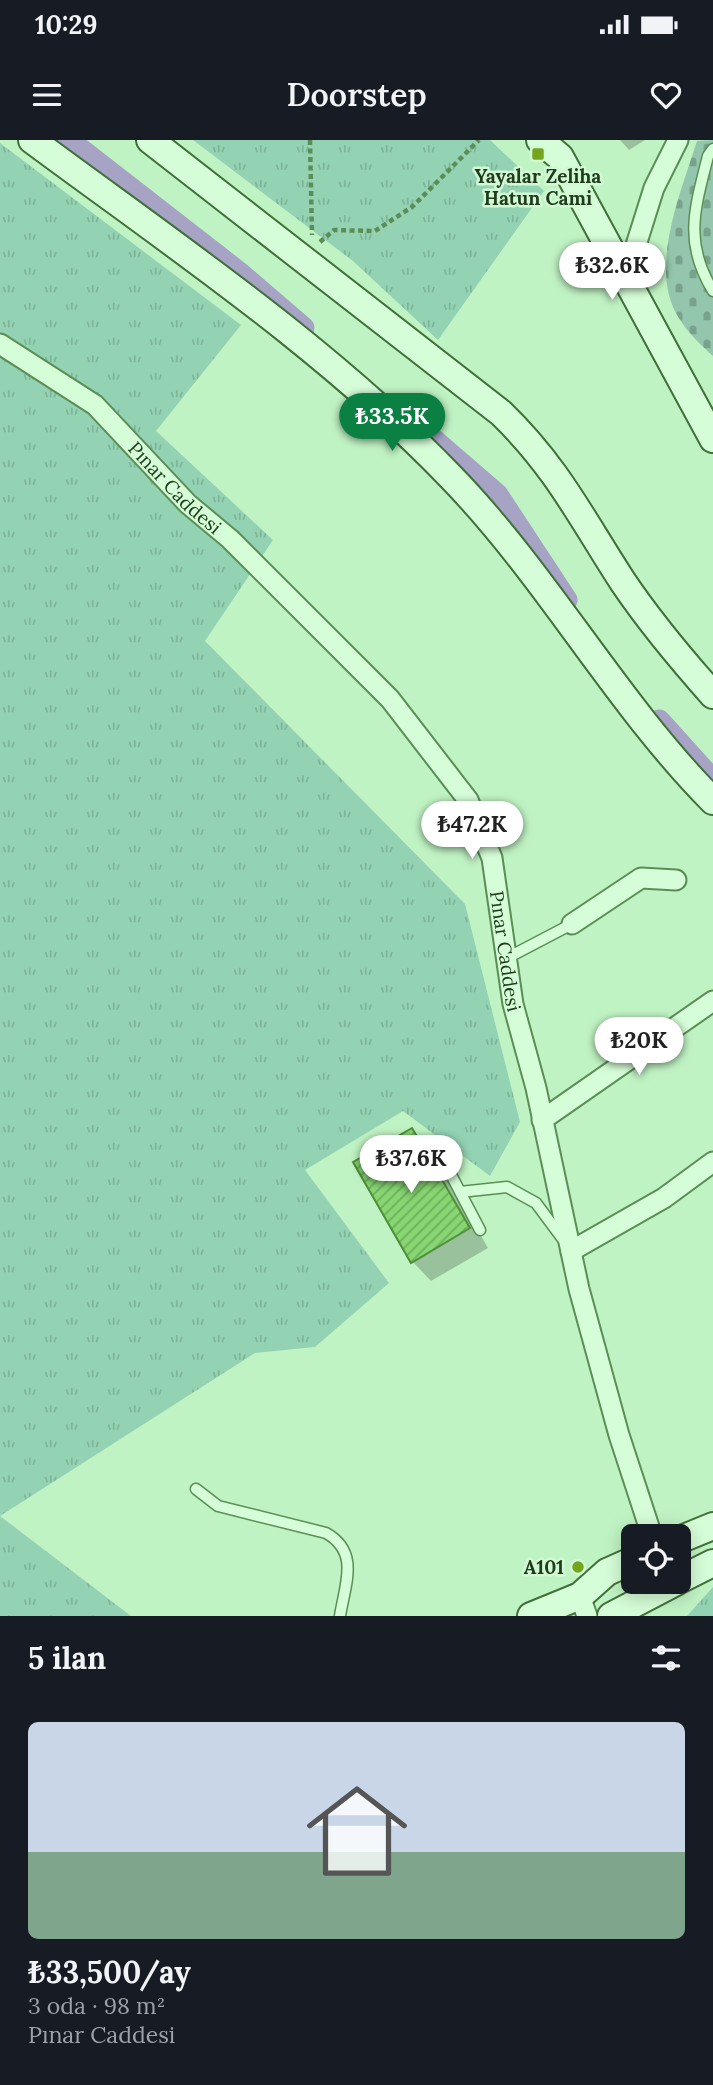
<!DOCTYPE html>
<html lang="tr">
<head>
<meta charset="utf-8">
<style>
  body { margin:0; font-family:Lora,serif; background:#242831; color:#f1f3f6; height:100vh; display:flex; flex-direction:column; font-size:26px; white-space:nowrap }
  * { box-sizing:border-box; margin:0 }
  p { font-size:23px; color:#9ea1a6 }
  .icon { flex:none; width:38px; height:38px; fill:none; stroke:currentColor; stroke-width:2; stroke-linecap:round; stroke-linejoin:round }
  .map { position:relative; height:1476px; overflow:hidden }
  .panel { display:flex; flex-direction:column; background:#171b24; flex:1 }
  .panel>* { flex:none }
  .tools { position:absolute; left:621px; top:1384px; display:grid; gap:14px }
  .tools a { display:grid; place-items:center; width:70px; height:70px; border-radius:10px; background:#171b24; box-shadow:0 4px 18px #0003; font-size:35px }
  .price { position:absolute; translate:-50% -60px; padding:0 16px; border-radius:24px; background:#fff; color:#222; font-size:23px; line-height:46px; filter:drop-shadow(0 2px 4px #0008) }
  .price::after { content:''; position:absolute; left:50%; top:42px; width:21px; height:16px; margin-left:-10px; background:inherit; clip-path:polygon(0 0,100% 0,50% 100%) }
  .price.selected { background:#0b8043; color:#fff }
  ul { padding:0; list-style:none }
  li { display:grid; align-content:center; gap:14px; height:371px; padding:0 28px }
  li+li { border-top:2px solid #363941 }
  li span { display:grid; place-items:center; height:217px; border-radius:10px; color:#555 }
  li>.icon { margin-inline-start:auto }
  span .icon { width:126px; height:126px; fill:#fffc; stroke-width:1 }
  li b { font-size:30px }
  h2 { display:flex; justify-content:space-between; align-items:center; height:84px; padding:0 28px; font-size:30px }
  .status { display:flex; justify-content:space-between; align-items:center; height:49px; padding:0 35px; background:#171b24; direction:ltr }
  .status svg { height:19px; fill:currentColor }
  header { display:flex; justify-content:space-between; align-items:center; height:91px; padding:0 28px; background:#171b24; font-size:32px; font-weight:600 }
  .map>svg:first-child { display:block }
  .grass { fill:url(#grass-tufts) }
  .cemetery { fill:url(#cemetery-stones) }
  .shadow { fill:#0003 }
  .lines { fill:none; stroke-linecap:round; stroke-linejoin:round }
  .canal { stroke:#a6a3c5; stroke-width:23 }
  .building { fill:url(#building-hatch); stroke:#4d9139; stroke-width:2 }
  .lane-casing { stroke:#5b8e56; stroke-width:13 }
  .street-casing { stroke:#5b8e56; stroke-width:23 }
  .secondary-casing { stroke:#407039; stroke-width:30 }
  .path { stroke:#5b8e56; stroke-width:4.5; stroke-dasharray:5 3.5; stroke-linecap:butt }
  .lane { stroke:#d5fdd7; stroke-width:10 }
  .street { stroke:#d5fdd7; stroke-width:19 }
  .secondary { stroke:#d5fdd7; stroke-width:26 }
  .poi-dot { fill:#74a51e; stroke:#d1f9d4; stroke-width:2.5 }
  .labels { text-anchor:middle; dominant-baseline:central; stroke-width:5; stroke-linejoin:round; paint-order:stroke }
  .poi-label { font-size:19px; font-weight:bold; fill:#203c1c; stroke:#d1f9d4 }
  .street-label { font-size:19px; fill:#203c1c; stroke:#d1f9d4 }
</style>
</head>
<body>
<div class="status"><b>10:29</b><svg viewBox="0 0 49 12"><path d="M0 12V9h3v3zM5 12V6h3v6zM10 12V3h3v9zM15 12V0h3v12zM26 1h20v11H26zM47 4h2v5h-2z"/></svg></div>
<header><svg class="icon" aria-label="menu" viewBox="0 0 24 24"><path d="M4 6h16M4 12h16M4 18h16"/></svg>Doorstep<svg class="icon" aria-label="heart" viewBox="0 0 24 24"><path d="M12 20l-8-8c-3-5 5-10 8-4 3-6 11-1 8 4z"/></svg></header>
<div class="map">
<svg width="713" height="1476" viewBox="0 0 713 1476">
  <defs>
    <pattern id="grass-tufts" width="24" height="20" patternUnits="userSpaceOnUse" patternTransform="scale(1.75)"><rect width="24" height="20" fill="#93d2b2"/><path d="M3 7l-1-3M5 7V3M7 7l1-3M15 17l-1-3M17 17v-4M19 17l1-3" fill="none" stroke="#7eb598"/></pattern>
    <pattern id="cemetery-stones" width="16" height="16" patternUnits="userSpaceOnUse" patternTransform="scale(1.75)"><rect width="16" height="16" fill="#93c6ac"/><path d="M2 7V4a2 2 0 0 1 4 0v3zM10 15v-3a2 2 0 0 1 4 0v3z" fill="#78a28b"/></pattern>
    <pattern id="building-hatch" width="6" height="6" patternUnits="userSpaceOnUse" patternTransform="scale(1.75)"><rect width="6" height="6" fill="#87d672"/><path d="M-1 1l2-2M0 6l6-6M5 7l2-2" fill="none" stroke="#6eaf5d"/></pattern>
  </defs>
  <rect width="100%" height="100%" fill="#c0f3c4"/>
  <!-- grass -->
  <path class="grass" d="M 193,0 L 490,0 L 544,51 L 438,200 L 353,121 Z
    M 0,3 L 241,185 L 156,291 L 273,400 L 205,501 L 465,764 L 520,982 L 490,1036 L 403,971 L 305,1030 L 389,1143 L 315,1207 L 255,1213 L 0,1376 L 131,1476 L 0,1476 Z
    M 713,1447 L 713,1476 L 687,1476 Z"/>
  <!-- cemetery -->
  <path class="cemetery" d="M 713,0 L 713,216 C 695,200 675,180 669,155 C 657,109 683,45 697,1 Z"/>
  <!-- shadow -->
  <path class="shadow" d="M 620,0 L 645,0 L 629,10 Z
    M 412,990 L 431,1009 L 488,1108 L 431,1141 L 412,1121 Z"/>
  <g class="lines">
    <!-- canal -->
    <path class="canal" d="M 68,0 L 239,133 L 303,188
      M 401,272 L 497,355 L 566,460
      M 659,581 L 713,641"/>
  </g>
  <!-- building -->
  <path class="building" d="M 412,988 L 470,1088 L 411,1123 L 353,1022 Z"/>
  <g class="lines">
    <defs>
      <path id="lane" d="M 713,9 L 708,16 C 695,68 683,102 713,151
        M 507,818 L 572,784
        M 436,1006 L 480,1090
        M 460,1052 L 507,1047 L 536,1063 L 565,1102
        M 196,1349 L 218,1366 L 326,1393 C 360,1412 345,1444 340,1476"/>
      <g id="street">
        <path d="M 626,137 L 654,48 L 678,0"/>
        <path id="s1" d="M 0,204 L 95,265 L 188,364 L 230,399 L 390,559 L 468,660 L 492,718 L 513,864 L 536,948 L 579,1149 L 619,1295 L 652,1396"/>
        <path d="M 572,784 L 641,738 L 676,740"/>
        <path d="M 542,980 L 713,861"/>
        <path d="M 571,1111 L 664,1058 L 713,1022"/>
        <path d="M 580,1456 L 587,1476"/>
      </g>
      <path id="secondary" d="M 32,0 C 175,106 327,208 451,337 C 548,437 615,562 713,661
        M 150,0 L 501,273 C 557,327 582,379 623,442 C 650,482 681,519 713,555
        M 540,0 L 560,17 L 713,299
        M 679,1400 L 713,1386
        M 679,1440 L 713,1423
        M 531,1476 L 580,1456 L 607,1432 L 634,1420
        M 611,1476 L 676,1442"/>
    </defs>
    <!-- lane casing -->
    <use href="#lane" class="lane-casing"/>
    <!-- street casing -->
    <use href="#street" class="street-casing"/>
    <!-- secondary casing -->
    <use href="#secondary" class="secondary-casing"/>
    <!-- path -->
    <path class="path" d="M 310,0 L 312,95
      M 320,102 L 334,90 L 375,91 L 412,67 L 479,0"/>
    <!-- lane -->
    <use href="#lane" class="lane"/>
    <!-- street -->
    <use href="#street" class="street"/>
    <!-- secondary -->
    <use href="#secondary" class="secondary"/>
  </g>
  <!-- markers -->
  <g class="poi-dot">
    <rect x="531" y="7" width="14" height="14" rx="3.5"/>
    <circle cx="578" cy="1427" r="7"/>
  </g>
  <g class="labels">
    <!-- poi labels -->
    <g class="poi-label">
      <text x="538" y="36">Yayalar Zeliha<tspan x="538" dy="22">Hatun Cami</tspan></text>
      <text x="564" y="1427" text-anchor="end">A101</text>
    </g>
    <!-- street labels -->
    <g class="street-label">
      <text stroke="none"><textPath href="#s1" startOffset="228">Pınar Caddesi</textPath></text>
      <text stroke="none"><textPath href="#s1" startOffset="814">Pınar Caddesi</textPath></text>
    </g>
  </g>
</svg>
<div class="tools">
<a><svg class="icon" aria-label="locate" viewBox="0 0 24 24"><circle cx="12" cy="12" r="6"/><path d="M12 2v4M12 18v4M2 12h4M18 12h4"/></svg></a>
</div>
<b class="price" style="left:612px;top:162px">₺32.6K</b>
<b class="price selected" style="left:392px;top:313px">₺33.5K</b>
<b class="price" style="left:472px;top:721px">₺47.2K</b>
<b class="price" style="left:639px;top:937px">₺20K</b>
<b class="price" style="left:411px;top:1055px">₺37.6K</b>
</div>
<section class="panel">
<h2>5 ilan<svg class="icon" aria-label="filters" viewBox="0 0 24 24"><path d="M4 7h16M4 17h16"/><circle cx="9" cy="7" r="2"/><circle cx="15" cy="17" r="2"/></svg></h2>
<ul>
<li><span style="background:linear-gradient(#c9d6e8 60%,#7fa58c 0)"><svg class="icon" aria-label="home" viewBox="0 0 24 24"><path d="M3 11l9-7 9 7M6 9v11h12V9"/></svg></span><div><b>₺33,500/ay</b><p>3 oda · 98 m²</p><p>Pınar Caddesi</p></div></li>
</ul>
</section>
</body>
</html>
